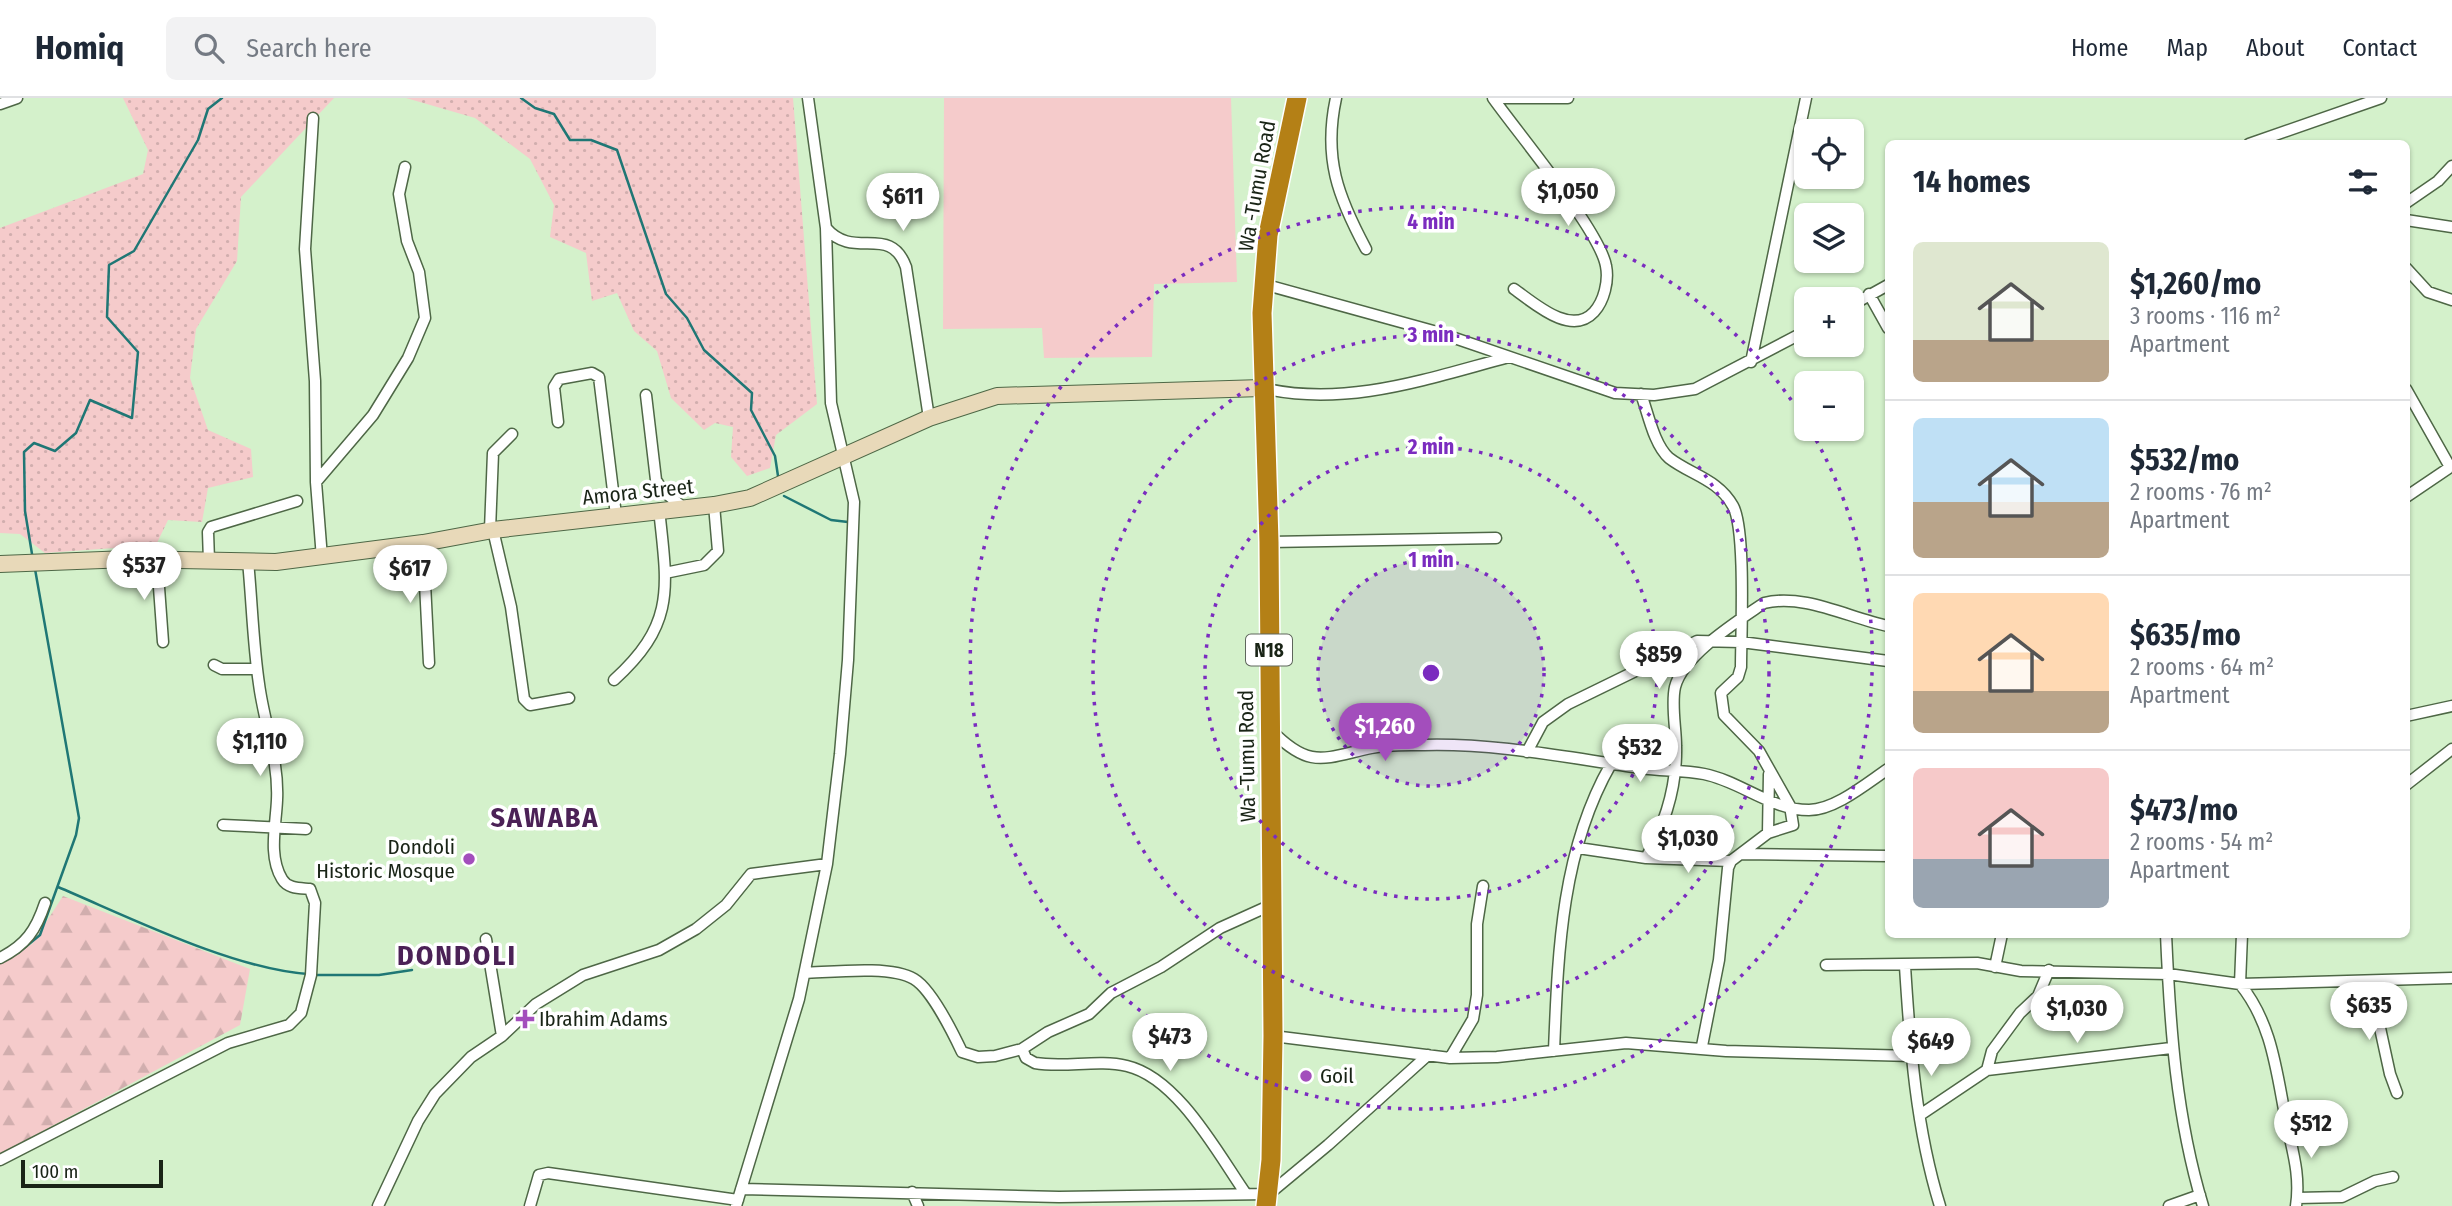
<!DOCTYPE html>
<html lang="en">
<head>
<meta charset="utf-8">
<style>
  body { margin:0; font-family:"Fira Sans Condensed",sans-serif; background:#f2f2f3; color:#1f2937; height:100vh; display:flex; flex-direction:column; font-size:26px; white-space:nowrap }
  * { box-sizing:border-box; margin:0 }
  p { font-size:23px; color:#747a83 }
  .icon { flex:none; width:38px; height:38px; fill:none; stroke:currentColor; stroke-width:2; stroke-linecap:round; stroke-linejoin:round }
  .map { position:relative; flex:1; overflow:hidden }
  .side { position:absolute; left:1885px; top:42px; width:525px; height:798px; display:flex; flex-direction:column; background:#fff; border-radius:10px; box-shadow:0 2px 5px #0004 }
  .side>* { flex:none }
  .fabs { position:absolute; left:1794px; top:21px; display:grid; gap:14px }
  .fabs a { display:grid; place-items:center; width:70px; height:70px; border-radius:10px; background:#fff; box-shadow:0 2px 5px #0004; font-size:35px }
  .scale { position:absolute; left:21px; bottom:18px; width:142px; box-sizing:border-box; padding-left:7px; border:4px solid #192416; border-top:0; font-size:19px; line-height:24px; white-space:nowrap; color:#192416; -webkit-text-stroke:5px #fff; paint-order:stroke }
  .price { position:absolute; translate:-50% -60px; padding:0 16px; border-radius:24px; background:#fff; color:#222; font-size:23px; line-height:46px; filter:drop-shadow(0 2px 4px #0008) }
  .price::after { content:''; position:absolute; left:50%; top:42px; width:21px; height:16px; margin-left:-10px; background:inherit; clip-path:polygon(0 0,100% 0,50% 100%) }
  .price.current { background:#a34ebc; color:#fff }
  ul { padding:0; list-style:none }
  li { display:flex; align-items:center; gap:21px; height:175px; padding:0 28px }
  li+li { border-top:2px solid #e0e1e3 }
  li span { display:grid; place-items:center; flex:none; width:196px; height:140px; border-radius:10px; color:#555 }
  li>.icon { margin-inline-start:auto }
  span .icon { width:84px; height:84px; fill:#fffc; stroke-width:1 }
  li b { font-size:30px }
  h2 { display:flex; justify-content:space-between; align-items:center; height:84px; padding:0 28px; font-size:30px }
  header { display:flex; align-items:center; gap:42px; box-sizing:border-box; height:98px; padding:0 35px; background:#fff; border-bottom:2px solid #e0e1e3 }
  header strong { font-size:33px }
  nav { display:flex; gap:38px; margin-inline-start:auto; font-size:24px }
  .search { width:490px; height:63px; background:#f2f2f3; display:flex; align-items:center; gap:18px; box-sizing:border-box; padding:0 24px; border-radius:10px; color:#747a83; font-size:26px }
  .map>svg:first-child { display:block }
  .grass { fill:url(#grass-dots) }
  .forest { fill:url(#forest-firs) }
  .green { fill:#f5cbcb }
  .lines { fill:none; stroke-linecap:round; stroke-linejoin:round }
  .stream { stroke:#1f7775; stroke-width:2.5 }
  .street-casing { stroke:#4e6746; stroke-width:13 }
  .secondary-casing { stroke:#4e6746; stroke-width:18 }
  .highway-casing { stroke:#fff; stroke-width:22 }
  .street { stroke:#fff; stroke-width:10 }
  .secondary { stroke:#e8d9b9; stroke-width:16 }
  .highway { stroke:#b48016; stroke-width:19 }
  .ring { fill:none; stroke:#7b2cbf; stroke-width:3.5; stroke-dasharray:3.5 7 }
  .poi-dot { fill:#a34ebc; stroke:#fff; stroke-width:2.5 }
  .labels { text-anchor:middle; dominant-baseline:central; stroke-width:7; stroke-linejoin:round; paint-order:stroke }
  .shield { fill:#fff; stroke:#5e665c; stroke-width:2 }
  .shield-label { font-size:19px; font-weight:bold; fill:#192416 }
  .street-label { font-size:21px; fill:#192416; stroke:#fff }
  .poi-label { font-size:21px; fill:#192416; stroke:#fff; text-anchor:start }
  .district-label { font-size:28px; font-weight:bold; letter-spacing:2px; fill:#4b2156; stroke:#fff }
  .centre { fill:#7b2cbf; stroke:#fff; stroke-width:3.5 }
  .ring-label { font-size:21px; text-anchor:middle; font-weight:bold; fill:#7b2cbf; stroke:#fff; stroke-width:7; stroke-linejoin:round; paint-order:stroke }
</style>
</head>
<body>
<header>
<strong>Homiq</strong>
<div class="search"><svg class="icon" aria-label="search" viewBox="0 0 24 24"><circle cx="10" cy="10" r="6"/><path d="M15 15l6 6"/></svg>Search here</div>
<nav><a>Home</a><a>Map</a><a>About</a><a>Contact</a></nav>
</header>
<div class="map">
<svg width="2452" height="1108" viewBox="0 0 2452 1108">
  <defs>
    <pattern id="grass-dots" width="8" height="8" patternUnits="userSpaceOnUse" patternTransform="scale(1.75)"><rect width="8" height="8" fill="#f5cbcb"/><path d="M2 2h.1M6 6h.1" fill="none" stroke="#d1aeae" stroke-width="1.8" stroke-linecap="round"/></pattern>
    <pattern id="forest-firs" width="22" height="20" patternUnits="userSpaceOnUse" patternTransform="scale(1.75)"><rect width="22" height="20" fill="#f5cbcb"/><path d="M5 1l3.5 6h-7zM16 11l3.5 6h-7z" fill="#d1aeae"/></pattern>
  </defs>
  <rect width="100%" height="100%" fill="#d4f1cb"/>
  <!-- grass -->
  <path class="grass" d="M 123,0 L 793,0 L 817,306 L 776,337 L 770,370 L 747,378 L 731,359 L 733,329 L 715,325 L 704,332 L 671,300 L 657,253 L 634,233 L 617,195 L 592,203 L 586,155 L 550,139 L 554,107 L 530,61 L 475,20 L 406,0 L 334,0 L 241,99 L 237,163 L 196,231 L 190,280 L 208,332 L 251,351 L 253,379 L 208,390 L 202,424 L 168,422 L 156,447 L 45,455 L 20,436 L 0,435 L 0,130 L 143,76 L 148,52 Z"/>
  <!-- forest -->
  <path class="forest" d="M 63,798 L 250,871 L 240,927 L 0,1056 L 0,862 L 32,846 Z"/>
  <!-- green -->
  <path class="green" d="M 944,0 L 1231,0 L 1237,184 L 1154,186 L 1152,259 L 1044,260 L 1042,230 L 943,231 Z"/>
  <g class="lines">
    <!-- stream -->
    <path class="stream" d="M 521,0 L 535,10 L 554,16 L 570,42 L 591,42 L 617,52 L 666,196 L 687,220 L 704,252 L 752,295 L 751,312 L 775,358 L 778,378
      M 784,398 L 831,422 L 848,424
      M 32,456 L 25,413 L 24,354 L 34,345 L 55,353 L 76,335 L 90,302 L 132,320 L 138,254 L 107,219 L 109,167 L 134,153 L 198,42 L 208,11 L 222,0
      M 58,789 C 129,819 233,871 308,876
      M 18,855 L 40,837 L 76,737 L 79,720 L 35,471
      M 314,877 L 379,877 L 412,872"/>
    <defs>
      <path id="street" d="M 808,0 L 826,130 C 854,163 890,125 906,169 L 929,320
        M 1336,0 C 1323,60 1338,99 1366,151
        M 1493,0 C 1517,34 1600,133 1606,168 C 1609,183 1604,203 1594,214 C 1571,239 1534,205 1514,191
        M 1497,0 L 1568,0
        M 0,6 L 17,0
        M 313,20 L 305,151 L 315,283 L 316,384 L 322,460
        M 2249,46 L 2381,0
        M 2406,105 L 2438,83 L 2452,68
        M 2406,122 L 2452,129
        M 2406,170 L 2428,194 L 2452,202
        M 1263,186 L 1437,234 L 1615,295 L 1654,297 L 1695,291 L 1806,233
        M 1869,196 L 1888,230
        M 1852,207 L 1888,187
        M 1751,264 L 1806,0
        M 1262,290 C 1346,310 1429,280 1509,259
        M 2406,291 L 2450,369
        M 1641,296 C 1648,315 1654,347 1669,360 C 1691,377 1718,381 1733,408 C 1746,431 1741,537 1741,569 L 1738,579 L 1721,595 L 1724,617 L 1759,653 L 1790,708 L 1793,727 L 1768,735 L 1731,763 L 1728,770 L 1719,862 L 1702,948
        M 646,297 L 656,382 L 663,393 L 684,410
        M 558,324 L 554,289 L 559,281 L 592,275 L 599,279 L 616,417
        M 316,384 L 373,317 L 408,260 L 425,220 L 419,174 L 407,143 L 399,96 L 405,69
        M 2406,399 L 2452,368
        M 490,432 L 493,355 L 512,336
        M 493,432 L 511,509 L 524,601 L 530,607 L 569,600
        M 1269,444 L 1496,440
        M 423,445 L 429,565
        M 157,462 L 163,544
        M 209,463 L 208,434 L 211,429 L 297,403
        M 665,475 L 704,467 L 718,453 L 714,407
        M 214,567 L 222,571 L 257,571
        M 614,582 C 677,525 667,488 659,411
        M 2406,618 L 2452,608
        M 1271,632 C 1310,672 1324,660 1371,650 C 1388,646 1408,647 1424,647 C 1497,645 1569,660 1641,670 C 1661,673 1684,672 1704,676 C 1740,683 1771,712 1809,712 C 1835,712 1867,685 1888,671
        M 1527,654 L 1543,624 L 1568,606 L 1697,543 L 1741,544 L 1888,563
        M 2406,687 L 2452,651
        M 223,727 L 306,731
        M 1768,735 L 1769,676
        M 1578,750 L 1646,760 L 1731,763
        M 1741,756 L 1888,758
        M 1646,760 C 1665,726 1677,687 1676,648 C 1676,630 1671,606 1675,589 C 1683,557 1738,523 1764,505 C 1804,495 1849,520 1888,528
        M 2166,836 C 2170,929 2176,1019 2203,1108
        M 2242,836 L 2240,886 C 2271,924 2276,970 2285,1017 C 2291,1049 2301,1075 2296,1108
        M 486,841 L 502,938
        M 0,860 C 26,847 36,832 45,805
        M 1826,867 L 1977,865 L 2021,873 L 2168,876 L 2240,886 L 2452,880
        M 1905,868 C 1910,948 1916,1031 1940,1108
        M 1995,869 L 2002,836
        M 805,875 C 832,874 891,867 914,881 C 931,891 953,935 962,954 L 978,959 L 995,958 L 1022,951 L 1048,934 L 1089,916 L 1111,895 L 1161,869 L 1220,830 L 1271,807
        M 2370,884 L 2390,976 L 2397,995
        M 1273,938 L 1450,960 L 1497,959 L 1626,945 L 1726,953 L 1913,958
        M 1022,951 L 1026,960 L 1035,965 C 1065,970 1098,961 1127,968 C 1178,980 1218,1056 1246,1096
        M 1554,953 C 1558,855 1561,753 1611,666
        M 1450,960 L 1473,921 L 1477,897 L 1477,826 L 1483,788
        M 1987,972 L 1992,953 L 2020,915 L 2038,898 L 2049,872
        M 1920,1017 L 1987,972 L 2171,950
        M 0,1062 L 228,945 L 289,927 L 301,915 L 311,877 L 315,805 L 310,791 C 300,790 288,791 282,781 C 268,758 276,727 277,702 C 279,662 264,625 259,586 C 253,546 252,504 248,463
        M 741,1091 L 1059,1099 L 1269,1096 L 1328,1047 L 1428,957
        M 912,1094 L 918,1108
        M 2297,1100 L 2342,1099 L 2375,1083 L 2393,1079
        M 378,1108 L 418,1023 L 435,996 L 471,959 L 502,938 L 536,906 L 583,877 L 659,852 L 696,831 L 726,807 L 751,776 L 827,766
        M 530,1108 L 539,1077 L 548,1075 L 738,1102
        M 736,1108 L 799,901 L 827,766 L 840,656 L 848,562 L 854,404 L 831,305 L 826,130
        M 2169,1108 L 2200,1097"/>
      <path id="secondary" d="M 0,466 L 128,461 L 276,464 L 423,445 L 493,432 L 714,407 L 750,400 L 929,320 L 997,298 L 1262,290"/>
      <path id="highway" d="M 1266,1108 L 1271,1062 L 1273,938 L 1269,444 L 1262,215 L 1268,137 L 1297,0"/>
    </defs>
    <!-- street casing -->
    <use href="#street" class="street-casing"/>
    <!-- secondary casing -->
    <use href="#secondary" class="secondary-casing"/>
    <!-- highway casing -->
    <use href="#highway" class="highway-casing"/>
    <!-- street -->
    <use href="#street" class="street"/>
    <!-- secondary -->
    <use href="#secondary" class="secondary"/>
    <!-- highway -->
    <use href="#highway" class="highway"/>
  </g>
  <!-- distance rings -->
  <circle cx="1431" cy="575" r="113" fill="#7b2cbf" fill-opacity=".12"/>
  <g class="ring">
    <circle cx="1431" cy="575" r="113"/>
    <circle cx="1431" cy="575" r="226"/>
    <circle cx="1431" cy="575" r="338"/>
    <path d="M1811 333A451 451 0 1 1 1805 323"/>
  </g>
  <!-- markers -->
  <g class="poi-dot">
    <circle cx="469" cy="761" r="7"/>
    <path d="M521.5 910.5h7v7h7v7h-7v7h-7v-7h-7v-7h7z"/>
    <circle cx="1306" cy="978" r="7"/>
  </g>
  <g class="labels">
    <!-- shield labels -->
    <rect class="shield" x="1246" y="536.5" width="46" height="31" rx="5"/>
    <g class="shield-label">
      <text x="1269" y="552">N18</text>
    </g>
    <!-- street labels -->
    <g class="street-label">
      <text transform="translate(1257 88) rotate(-80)">Wa -Tumu Road</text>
      <text transform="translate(638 394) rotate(-6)">Amora Street</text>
      <text transform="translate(1247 658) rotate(-91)">Wa -Tumu Road</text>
    </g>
    <!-- poi labels -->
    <g class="poi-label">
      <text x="455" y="749" text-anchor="end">Dondoli<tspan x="455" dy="24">Historic Mosque</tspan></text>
      <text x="539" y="921">Ibrahim Adams</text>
      <text x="1320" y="978">Goil</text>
    </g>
    <!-- district labels -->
    <g class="district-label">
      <text x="545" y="719">SAWABA</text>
      <text x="457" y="857">DONDOLI</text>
    </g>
  </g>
  <circle cx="1431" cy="575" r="10" class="centre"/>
  <g class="ring-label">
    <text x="1431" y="131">4 min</text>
    <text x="1431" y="244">3 min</text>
    <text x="1431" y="356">2 min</text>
    <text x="1431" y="469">1 min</text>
  </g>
</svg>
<div class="fabs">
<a><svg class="icon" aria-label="locate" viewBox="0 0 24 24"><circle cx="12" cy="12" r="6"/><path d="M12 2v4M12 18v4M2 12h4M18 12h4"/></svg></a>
<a><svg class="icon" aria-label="layers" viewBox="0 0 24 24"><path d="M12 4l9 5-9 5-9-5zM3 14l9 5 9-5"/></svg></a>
<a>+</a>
<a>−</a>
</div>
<div class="scale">100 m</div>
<b class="price" style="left:1568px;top:130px">$1,050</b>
<b class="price" style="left:903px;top:135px">$611</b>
<b class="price" style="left:144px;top:504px">$537</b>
<b class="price" style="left:410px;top:507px">$617</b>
<b class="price" style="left:1659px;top:593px">$859</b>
<b class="price current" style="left:1385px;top:665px">$1,260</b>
<b class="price" style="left:260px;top:680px">$1,110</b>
<b class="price" style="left:1640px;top:686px">$532</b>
<b class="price" style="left:1688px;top:777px">$1,030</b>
<b class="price" style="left:2369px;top:944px">$635</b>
<b class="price" style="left:2077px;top:947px">$1,030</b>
<b class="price" style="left:1170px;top:975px">$473</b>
<b class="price" style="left:1931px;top:980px">$649</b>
<b class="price" style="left:2311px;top:1062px">$512</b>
<section class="side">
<h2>14 homes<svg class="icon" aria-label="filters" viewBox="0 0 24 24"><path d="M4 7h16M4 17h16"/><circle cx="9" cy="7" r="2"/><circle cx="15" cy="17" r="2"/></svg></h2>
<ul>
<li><span style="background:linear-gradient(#dfe7d0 70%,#b9a48a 0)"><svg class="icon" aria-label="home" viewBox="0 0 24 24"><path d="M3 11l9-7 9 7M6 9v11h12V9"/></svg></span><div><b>$1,260/mo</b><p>3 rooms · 116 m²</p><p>Apartment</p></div></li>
<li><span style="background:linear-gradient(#bfe0f5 60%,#b9a48a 0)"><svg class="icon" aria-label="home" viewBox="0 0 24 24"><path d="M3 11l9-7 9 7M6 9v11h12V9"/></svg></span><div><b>$532/mo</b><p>2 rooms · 76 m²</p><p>Apartment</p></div></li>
<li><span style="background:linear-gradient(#ffd9b3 70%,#b9a48a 0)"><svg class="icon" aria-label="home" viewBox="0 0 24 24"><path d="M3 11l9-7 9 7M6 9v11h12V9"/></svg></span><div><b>$635/mo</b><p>2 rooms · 64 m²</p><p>Apartment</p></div></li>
<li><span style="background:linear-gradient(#f6c9c9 65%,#9aa5b1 0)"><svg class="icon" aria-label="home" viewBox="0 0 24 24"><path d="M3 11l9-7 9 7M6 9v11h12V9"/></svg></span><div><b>$473/mo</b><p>2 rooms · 54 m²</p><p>Apartment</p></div></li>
</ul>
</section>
</div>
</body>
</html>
